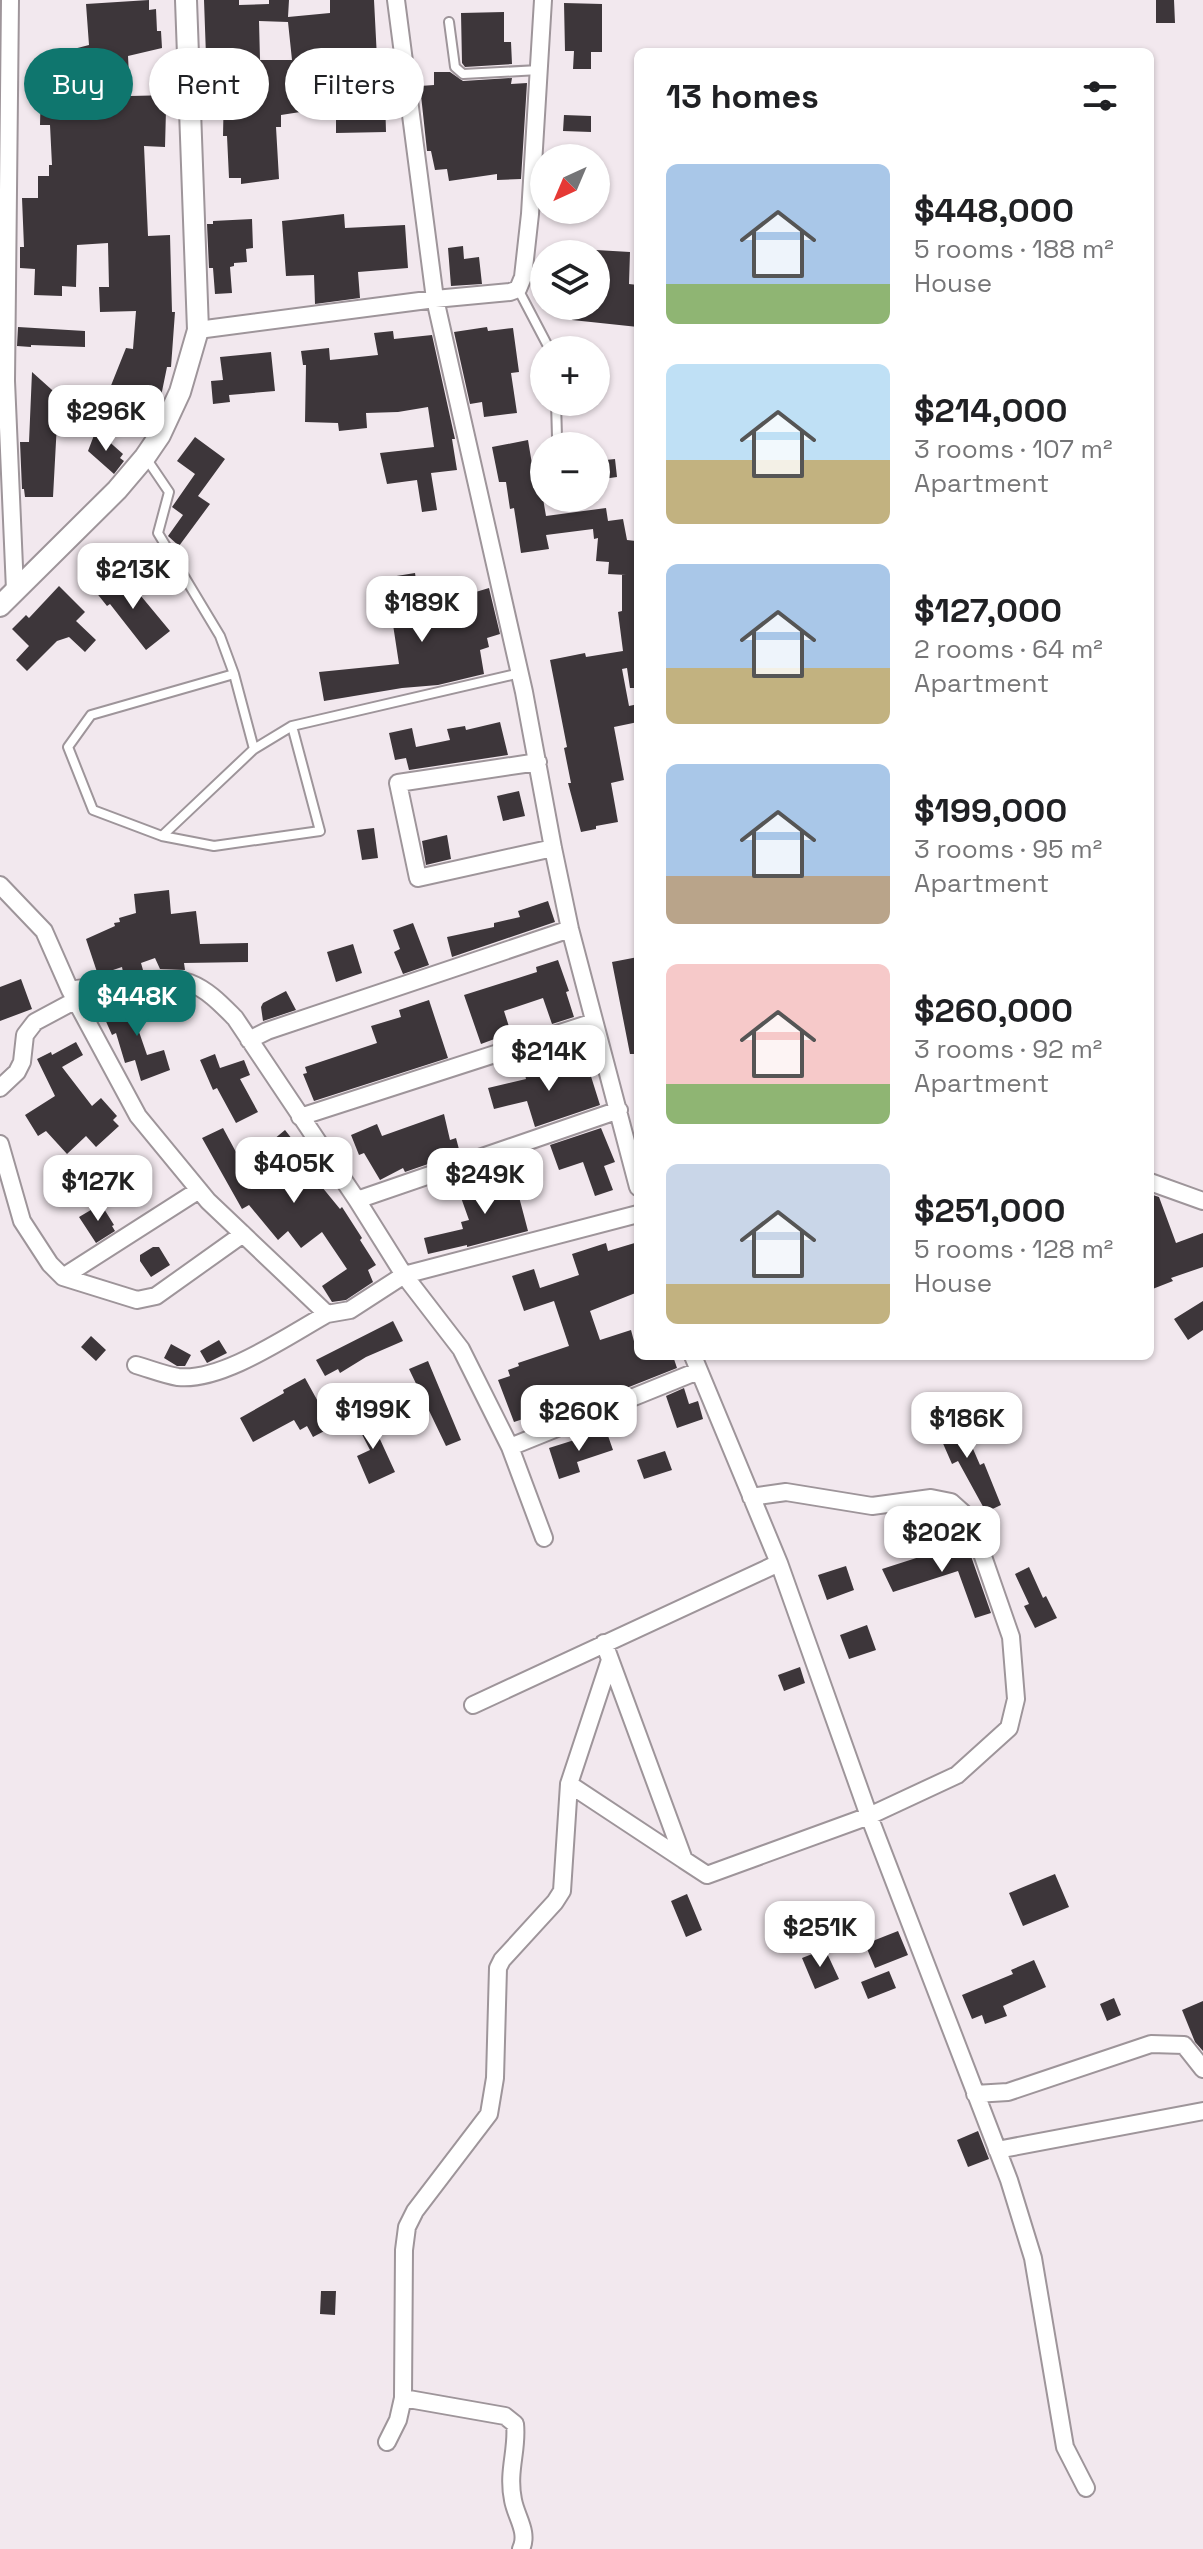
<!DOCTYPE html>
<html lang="en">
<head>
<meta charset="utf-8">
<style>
  body { margin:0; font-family:"Space Grotesk",sans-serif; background:#f6f6f6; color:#202124; height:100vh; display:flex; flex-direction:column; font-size:30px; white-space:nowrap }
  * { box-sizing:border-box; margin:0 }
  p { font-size:26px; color:#757577 }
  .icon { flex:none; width:44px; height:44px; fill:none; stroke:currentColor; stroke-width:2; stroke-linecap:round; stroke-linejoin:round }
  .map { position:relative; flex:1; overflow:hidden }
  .side { position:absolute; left:634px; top:48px; width:520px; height:1312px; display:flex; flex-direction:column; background:#fff; border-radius:12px; box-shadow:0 2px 6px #0004 }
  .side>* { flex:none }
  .banner { position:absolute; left:24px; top:48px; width:490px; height:72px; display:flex; gap:16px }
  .needle { width:52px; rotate:224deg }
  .fabs { position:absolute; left:530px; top:144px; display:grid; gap:16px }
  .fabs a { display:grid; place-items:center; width:80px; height:80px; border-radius:50%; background:#fff; box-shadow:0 2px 6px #0004; font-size:40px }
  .price { position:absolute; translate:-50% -68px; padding:0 18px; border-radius:16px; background:#fff; color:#222; font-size:26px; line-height:52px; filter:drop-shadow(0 2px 4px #0008) }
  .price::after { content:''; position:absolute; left:50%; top:48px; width:24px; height:18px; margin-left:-12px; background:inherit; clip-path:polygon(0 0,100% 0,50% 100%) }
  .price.selected { background:#0f766e; color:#fff }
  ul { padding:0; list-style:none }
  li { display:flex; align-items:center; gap:24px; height:200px; padding:0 32px }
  li span { display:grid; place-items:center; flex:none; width:224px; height:160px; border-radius:12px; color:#555 }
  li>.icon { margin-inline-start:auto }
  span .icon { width:96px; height:96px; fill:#fffc; stroke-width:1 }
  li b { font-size:34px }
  h2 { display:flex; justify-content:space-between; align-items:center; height:96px; padding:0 32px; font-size:34px }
  .chip { padding:0 28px; border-radius:36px; background:#fff; box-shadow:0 2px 6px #0004; font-size:28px; line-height:72px }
  .chip.selected { background:#0f766e; color:#fff }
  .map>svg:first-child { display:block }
  .building { fill:#3d363a; fill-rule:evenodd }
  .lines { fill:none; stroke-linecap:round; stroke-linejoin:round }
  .service-casing { stroke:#9e959a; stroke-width:12 }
  .minor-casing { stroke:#9e959a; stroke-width:20 }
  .tertiary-casing { stroke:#9e959a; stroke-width:24 }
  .service { stroke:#fff; stroke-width:8 }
  .minor { stroke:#fff; stroke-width:16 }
  .tertiary { stroke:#fff; stroke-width:20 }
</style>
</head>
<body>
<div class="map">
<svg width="1203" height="2549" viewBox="0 0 1203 2549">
  <rect width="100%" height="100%" fill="#f2e8ee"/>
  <!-- building -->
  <path class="building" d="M 149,0 L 149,10 L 156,9 L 157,31 L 161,31 L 162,48 L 128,56 L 130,96 L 173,95 L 173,110 L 166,110 L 165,147 L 144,146 L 148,236 L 170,235 L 172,312 L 175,312 L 171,367 L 167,367 L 159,406 L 145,403 L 133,426 L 105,411 L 114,389 L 110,388 L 126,348 L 133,349 L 136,311 L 100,312 L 99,287 L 109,287 L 108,243 L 77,245 L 76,287 L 62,286 L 62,296 L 34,295 L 35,269 L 20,268 L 20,247 L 24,247 L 22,198 L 38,198 L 38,176 L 49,176 L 49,165 L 52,165 L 50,125 L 40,125 L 41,82 L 70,74 L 62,52 L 89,45 L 86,4 Z
    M 204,0 L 239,0 L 239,5 L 269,4 L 269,0 L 289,0 L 288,17 L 330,13 L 330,0 L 374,0 L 379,97 L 385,97 L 386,132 L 336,133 L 336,117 L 329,118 L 328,111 L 314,113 L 313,110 L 281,115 L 281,127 L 276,127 L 279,179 L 241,184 L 241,178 L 229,178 L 227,136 L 223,136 L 224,86 L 217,86 L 218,56 L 206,56 ZM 259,21 L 288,22 L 292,60 L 260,60 Z
    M 1156,0 L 1174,0 L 1175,23 L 1156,23 Z
    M 564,3 L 602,4 L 602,52 L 591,52 L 591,69 L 573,69 L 574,51 L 565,51 Z
    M 504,12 L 504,42 L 511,42 L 512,64 L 465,67 L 462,63 L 461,13 Z
    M 434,72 L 450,72 L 463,81 L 512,78 L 511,84 L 527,83 L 521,179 L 497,180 L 497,174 L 449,181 L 447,169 L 435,170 L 431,151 L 427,151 L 420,86 L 434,85 Z
    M 564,115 L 591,116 L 591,132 L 563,131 Z
    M 344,214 L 345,228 L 405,225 L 408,268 L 358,272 L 360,298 L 315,304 L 314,275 L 286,276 L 282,221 Z
    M 252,219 L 253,248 L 246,249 L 247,262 L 234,263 L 234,266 L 230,267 L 232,293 L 215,294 L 213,268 L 209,268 L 207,224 L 213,224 L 213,221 Z
    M 463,246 L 464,259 L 479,257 L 482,284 L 451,286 L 448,248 Z
    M 596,250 L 630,252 L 629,284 L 638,285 L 638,327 L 572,320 L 574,306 L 596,306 Z
    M 18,327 L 85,331 L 85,347 L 31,345 L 31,347 L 17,346 Z
    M 487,327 L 488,331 L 513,328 L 519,372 L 511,373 L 517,413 L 484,417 L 482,402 L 470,404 L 454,332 Z
    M 393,331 L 394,339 L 432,335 L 455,439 L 452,439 L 457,470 L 431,473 L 437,510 L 422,512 L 417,480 L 387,484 L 380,453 L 434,447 L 428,407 L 398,412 L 366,413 L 367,428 L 339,431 L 338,423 L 305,422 L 306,365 L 303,365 L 301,351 L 329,348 L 330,360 L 378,355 L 374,333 Z
    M 271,352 L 275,391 L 229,395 L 230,402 L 213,404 L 211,381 L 223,380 L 220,357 Z
    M 32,372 L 61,398 L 60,426 L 57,423 L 53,497 L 25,497 L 24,489 L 22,489 L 20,442 L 29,442 Z
    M 96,430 L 123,454 L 120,458 L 124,461 L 114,474 L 88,451 Z
    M 195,437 L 225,459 L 198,496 L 210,504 L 179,546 L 168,536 L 183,515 L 172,507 L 195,474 L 177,461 Z
    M 528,440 L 535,482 L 540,481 L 546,516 L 606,508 L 608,521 L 623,519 L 627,540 L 636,541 L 634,575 L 638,575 L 638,688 L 630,688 L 627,668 L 622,669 L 629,706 L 638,704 L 638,722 L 614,727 L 624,780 L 611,783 L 618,822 L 596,826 L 596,829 L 581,832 L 568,783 L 571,783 L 564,748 L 567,747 L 550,660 L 585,653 L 586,657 L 623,651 L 618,612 L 622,611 L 622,575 L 626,575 L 608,574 L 609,562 L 596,561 L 598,538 L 594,539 L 593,529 L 546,535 L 549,549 L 521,553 L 514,508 L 510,509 L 506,482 L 499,482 L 492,447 Z
    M 615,459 L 617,477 L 596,480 L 596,461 Z
    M 118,572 L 134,592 L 136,590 L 170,631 L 146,650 L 110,604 L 107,606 L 95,591 Z
    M 415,573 L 422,619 L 464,613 L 459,597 L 489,588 L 500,634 L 487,638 L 489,647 L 480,650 L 484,674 L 438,685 L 402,688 L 324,701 L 319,672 L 399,664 L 390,605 L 382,606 L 378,579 Z
    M 59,586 L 85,612 L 76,621 L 96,640 L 85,652 L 69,637 L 57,641 L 27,671 L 16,660 L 29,646 L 12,629 L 26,615 L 29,618 Z
    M 500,722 L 508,755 L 409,770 L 406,758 L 395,760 L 389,733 L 412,728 L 416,747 L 450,740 L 447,729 L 465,726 L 466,730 Z
    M 519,791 L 525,816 L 503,821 L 497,796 Z
    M 374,828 L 378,858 L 362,860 L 357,830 Z
    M 447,835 L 451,859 L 426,865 L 422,841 Z
    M 169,890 L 171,914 L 196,911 L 200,944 L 248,943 L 248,962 L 184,963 L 185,970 L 160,969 L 155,958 L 141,963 L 143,970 L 123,972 L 122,967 L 98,975 L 86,939 L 115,926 L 114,923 L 120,922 L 119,918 L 136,913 L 134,894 Z
    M 548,901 L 555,922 L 452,957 L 447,937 L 494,927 L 494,923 L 520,917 L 518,911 Z
    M 413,923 L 429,965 L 403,974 L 394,952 L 400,949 L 393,930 Z
    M 353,944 L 362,973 L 336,982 L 327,952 Z
    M 638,957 L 638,1054 L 630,1054 L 612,962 Z
    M 558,960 L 569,991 L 566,992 L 574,1017 L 552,1024 L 543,998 L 504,1011 L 511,1033 L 481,1044 L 464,995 L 537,972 L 536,967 Z
    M 21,979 L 32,1009 L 0,1021 L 0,987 Z
    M 286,991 L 296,1010 L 263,1021 L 261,1007 L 263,1003 Z
    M 150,997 L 157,1021 L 136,1023 L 147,1055 L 164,1050 L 170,1070 L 141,1081 L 135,1060 L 125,1063 L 116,1033 L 112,1035 L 104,1017 Z
    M 429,1000 L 448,1058 L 314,1101 L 303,1074 L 307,1073 L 305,1067 L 377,1043 L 371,1026 L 401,1017 L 399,1010 Z
    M 76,1042 L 83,1055 L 62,1067 L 92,1106 L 101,1098 L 117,1116 L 113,1120 L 119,1126 L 96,1147 L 86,1136 L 67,1154 L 46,1131 L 38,1136 L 25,1115 L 55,1096 L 37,1059 L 51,1052 L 52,1055 Z
    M 215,1054 L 220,1068 L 244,1060 L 250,1075 L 240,1079 L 258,1112 L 236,1123 L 217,1088 L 213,1090 L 200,1060 Z
    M 570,1061 L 573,1074 L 589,1070 L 600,1105 L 535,1127 L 527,1101 L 494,1109 L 488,1088 L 526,1079 L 524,1071 Z
    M 444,1114 L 450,1140 L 456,1138 L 460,1153 L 405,1172 L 403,1168 L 380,1180 L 364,1153 L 359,1155 L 351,1135 L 377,1124 L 382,1136 Z
    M 223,1128 L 243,1165 L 285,1130 L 300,1149 L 295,1154 L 340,1209 L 342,1207 L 362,1238 L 360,1240 L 376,1265 L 368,1270 L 373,1282 L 346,1300 L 332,1302 L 322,1286 L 347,1269 L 322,1232 L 301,1248 L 288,1231 L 278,1240 L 249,1205 L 242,1209 L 202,1138 Z
    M 601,1128 L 615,1162 L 604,1166 L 613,1190 L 595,1196 L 583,1162 L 559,1170 L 550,1145 Z
    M 513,1174 L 528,1231 L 467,1247 L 467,1245 L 428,1254 L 424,1238 L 463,1229 L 461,1222 L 469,1220 L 459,1192 Z
    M 1150,1194 L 1159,1197 L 1176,1243 L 1203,1233 L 1203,1267 L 1171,1278 L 1173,1281 L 1150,1290 Z
    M 101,1204 L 114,1225 L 112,1226 L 115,1231 L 96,1243 L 79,1217 Z
    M 638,1242 L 638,1292 L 590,1311 L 600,1340 L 631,1330 L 638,1356 L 673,1356 L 677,1368 L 586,1404 L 584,1399 L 514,1422 L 498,1380 L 510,1376 L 508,1370 L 519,1366 L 518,1363 L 569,1346 L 554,1301 L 524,1311 L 512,1276 L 534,1269 L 540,1288 L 579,1275 L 572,1254 L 606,1243 L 608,1251 Z
    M 153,1247 L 159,1247 L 170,1265 L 151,1277 L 140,1261 L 140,1255 Z
    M 1203,1301 L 1203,1330 L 1188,1340 L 1174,1319 Z
    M 393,1321 L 403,1341 L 366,1357 L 340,1373 L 338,1369 L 325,1376 L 316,1360 Z
    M 91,1336 L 106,1350 L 96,1361 L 81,1347 Z
    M 219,1340 L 227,1353 L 207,1363 L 200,1351 Z
    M 171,1344 L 191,1355 L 185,1366 L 177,1366 L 164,1358 Z
    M 428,1361 L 461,1440 L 446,1446 L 409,1369 Z
    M 305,1378 L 332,1427 L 313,1437 L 307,1426 L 300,1430 L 294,1420 L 253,1442 L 240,1418 L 284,1393 L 283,1390 Z
    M 684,1388 L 689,1404 L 698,1401 L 703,1419 L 677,1428 L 666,1396 Z
    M 367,1411 L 395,1472 L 369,1484 L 357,1456 L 370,1450 L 353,1417 Z
    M 957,1412 L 980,1465 L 984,1463 L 1001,1505 L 986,1512 L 958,1461 L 952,1464 L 934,1423 Z
    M 606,1430 L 613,1450 L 577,1462 L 580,1472 L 559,1479 L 549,1448 Z
    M 665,1451 L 672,1470 L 644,1479 L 637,1460 Z
    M 966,1542 L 991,1613 L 975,1618 L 958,1571 L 893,1592 L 882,1569 Z
    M 846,1566 L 854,1590 L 827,1600 L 818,1575 Z
    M 1029,1567 L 1043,1598 L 1046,1596 L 1057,1618 L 1035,1628 L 1024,1606 L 1029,1604 L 1015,1574 Z
    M 867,1625 L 876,1650 L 849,1659 L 840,1635 Z
    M 800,1667 L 805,1683 L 784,1691 L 778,1675 Z
    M 1055,1874 L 1069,1907 L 1023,1926 L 1009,1893 Z
    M 687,1894 L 702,1930 L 686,1937 L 671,1901 Z
    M 898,1931 L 908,1955 L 875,1968 L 865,1944 Z
    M 825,1949 L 839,1979 L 815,1989 L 802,1958 Z
    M 1034,1960 L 1046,1987 L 1003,2006 L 1007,2016 L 985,2024 L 982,2015 L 972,2019 L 962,1995 L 1013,1974 L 1011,1970 Z
    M 889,1971 L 896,1988 L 868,1999 L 861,1982 Z
    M 1114,1998 L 1121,2015 L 1107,2021 L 1100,2004 Z
    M 1203,2001 L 1203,2051 L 1195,2042 L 1182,2010 Z
    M 978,2131 L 989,2159 L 968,2167 L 957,2140 Z
    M 321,2291 L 336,2291 L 335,2315 L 320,2314 Z"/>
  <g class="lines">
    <defs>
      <path id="service" d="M 449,22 L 455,67 L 463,74 L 539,70
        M 518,289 L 550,350
        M 556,402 L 557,437
        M 146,458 L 169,492 L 158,533 L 220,636 L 234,674 L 91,715 L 68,747 L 93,810 L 162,836 L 214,846 L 320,831 L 292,726 L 254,749 L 162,836
        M 234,674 L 254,749
        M 292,726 L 520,673"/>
      <path id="minor" d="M 10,0 L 6,381 L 15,590
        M 396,0 L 435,299 L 524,692 L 553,848 L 570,929 L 638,1187
        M 198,330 L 435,299 L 510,292 L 518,289 L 523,277 L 530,214 L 543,0
        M 538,762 L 398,783 L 418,878 L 553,848
        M 0,885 L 44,931 L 70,990 L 138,1116 L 208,1201 L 327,1314 L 350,1310 L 404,1275 L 638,1214
        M 70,990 C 98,986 166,974 190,983 C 208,990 221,1004 235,1018 L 357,1200 L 404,1275 L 461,1349 L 510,1447 L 544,1538
        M 249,1040 L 267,1031 L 570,929
        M 0,1088 L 17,1072 L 22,1062 L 25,1035 L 35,1022 L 76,1000
        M 300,1117 L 594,1022
        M 0,1144 L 22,1221 L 50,1264 L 63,1277 L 137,1300 L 156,1296 L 243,1234
        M 1150,1182 L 1203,1201
        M 357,1200 L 619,1110
        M 63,1277 L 199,1190
        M 693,1356 L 779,1563 L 869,1816 L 1009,2180 L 1033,2258 L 1065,2447 L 1086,2488
        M 136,1365 C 150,1369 165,1375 178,1377 C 222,1382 289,1335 327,1314
        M 510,1447 L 698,1371
        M 604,1643 L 684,1860 L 707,1875 L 869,1816 L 957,1775 L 1009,1728 L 1016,1699 L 1011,1637 L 970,1519 L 951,1502 L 931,1498 L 872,1506 L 786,1492 L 751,1497
        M 473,1705 L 779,1563
        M 569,1784 L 684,1860
        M 975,2094 L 1008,2092 L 1151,2044 L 1184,2045 L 1203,2069
        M 997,2150 L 1203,2111
        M 403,2398 L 505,2416 L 515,2424 C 518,2449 507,2471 513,2500 C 516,2517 529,2532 521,2549
        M 387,2442 L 398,2420 L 403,2398 L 404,2250 L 407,2227 L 415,2211 L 489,2114 L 495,2078 L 498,1968 L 502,1960 L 555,1902 L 562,1891 L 569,1784 L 610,1660"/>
      <path id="tertiary" d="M 0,606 L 117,490 L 145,457 L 160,435 L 180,392 L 198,330 L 186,0"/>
    </defs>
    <!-- service casing -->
    <use href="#service" class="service-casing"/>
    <!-- minor casing -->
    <use href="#minor" class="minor-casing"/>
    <!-- tertiary casing -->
    <use href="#tertiary" class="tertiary-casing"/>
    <!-- service -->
    <use href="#service" class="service"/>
    <!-- minor -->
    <use href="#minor" class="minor"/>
    <!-- tertiary -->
    <use href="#tertiary" class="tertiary"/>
  </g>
</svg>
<div class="fabs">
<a><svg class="needle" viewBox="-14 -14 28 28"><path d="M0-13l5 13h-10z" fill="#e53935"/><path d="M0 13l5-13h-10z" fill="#757577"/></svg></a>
<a><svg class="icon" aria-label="layers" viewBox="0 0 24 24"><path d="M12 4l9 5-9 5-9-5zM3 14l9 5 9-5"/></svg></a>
<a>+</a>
<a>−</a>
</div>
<b class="price" style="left:106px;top:453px">$296K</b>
<b class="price" style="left:133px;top:611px">$213K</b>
<b class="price" style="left:422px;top:644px">$189K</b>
<b class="price selected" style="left:137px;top:1038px">$448K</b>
<b class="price" style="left:549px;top:1093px">$214K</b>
<b class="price" style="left:294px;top:1205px">$405K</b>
<b class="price" style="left:485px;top:1216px">$249K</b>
<b class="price" style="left:98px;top:1223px">$127K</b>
<b class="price" style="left:373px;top:1451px">$199K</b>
<b class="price" style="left:579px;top:1453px">$260K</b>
<b class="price" style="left:967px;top:1460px">$186K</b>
<b class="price" style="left:942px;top:1574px">$202K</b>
<b class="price" style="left:820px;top:1969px">$251K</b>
<div class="banner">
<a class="chip selected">Buy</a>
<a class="chip">Rent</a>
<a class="chip">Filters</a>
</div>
<section class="side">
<h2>13 homes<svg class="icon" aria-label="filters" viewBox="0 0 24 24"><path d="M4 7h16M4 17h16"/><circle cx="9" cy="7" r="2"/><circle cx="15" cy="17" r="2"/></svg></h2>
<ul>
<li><span style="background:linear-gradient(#a9c7e8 75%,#8fb573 0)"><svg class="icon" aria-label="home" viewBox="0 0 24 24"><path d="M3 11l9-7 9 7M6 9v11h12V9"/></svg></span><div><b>$448,000</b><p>5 rooms · 188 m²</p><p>House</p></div></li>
<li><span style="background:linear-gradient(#bfe0f5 60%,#c2b280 0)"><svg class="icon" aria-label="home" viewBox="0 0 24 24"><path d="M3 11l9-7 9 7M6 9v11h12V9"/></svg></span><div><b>$214,000</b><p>3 rooms · 107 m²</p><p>Apartment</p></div></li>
<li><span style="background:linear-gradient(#a9c7e8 65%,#c2b280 0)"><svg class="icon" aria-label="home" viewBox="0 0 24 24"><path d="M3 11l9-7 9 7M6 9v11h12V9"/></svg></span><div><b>$127,000</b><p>2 rooms · 64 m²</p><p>Apartment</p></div></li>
<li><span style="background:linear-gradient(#a9c7e8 70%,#b9a48a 0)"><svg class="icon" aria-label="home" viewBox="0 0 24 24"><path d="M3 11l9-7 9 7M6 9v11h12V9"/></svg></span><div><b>$199,000</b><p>3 rooms · 95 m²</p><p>Apartment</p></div></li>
<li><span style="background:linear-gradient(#f6c9c9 75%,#8fb573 0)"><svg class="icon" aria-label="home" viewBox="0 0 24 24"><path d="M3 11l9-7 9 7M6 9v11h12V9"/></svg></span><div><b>$260,000</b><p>3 rooms · 92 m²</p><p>Apartment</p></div></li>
<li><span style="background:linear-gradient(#c9d6e8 75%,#c2b280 0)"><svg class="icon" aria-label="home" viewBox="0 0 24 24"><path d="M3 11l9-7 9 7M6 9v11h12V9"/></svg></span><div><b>$251,000</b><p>5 rooms · 128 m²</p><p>House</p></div></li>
</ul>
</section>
</div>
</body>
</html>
